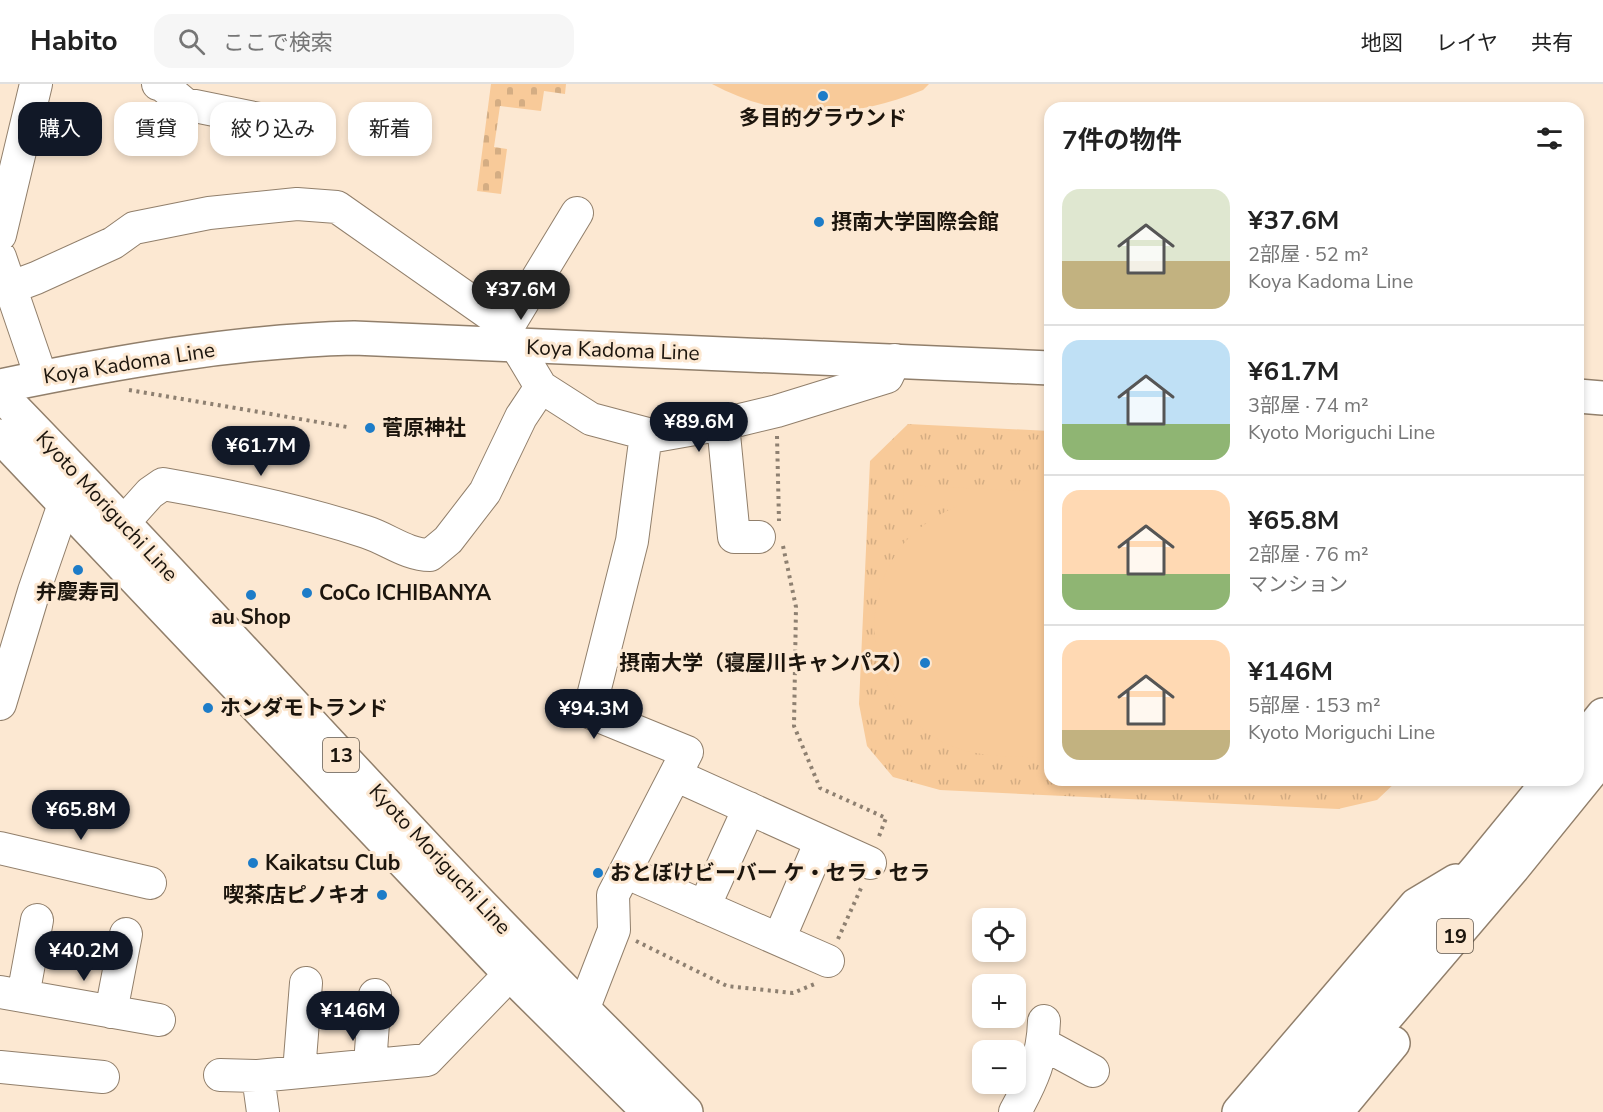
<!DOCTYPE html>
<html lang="ja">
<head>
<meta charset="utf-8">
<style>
  body { margin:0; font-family:"Nunito Sans","Noto Sans JP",sans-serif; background:#f6f6f6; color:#222; height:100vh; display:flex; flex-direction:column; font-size:22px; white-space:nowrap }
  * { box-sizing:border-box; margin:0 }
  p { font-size:20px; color:#767676 }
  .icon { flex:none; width:33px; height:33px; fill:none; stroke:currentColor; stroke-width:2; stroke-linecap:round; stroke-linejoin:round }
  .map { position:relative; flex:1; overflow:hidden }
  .sheet { position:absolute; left:1044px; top:18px; width:540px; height:684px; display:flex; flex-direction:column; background:#fff; border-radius:18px; box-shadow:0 3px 9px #0003 }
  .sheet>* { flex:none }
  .top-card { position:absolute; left:18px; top:18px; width:570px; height:54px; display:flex; gap:12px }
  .controls { position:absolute; left:972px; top:824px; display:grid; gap:12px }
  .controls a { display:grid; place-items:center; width:54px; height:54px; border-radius:12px; background:#fff; box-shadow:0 3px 9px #0003; font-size:30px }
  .price { position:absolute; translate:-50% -51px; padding:0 14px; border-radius:21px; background:#111827; color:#fff; font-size:20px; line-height:39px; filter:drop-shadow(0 2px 3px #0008) }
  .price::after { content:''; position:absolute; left:50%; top:36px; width:18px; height:14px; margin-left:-9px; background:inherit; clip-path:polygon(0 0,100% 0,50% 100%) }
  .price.selected { background:#222; color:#fff }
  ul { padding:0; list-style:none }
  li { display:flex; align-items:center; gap:18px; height:150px; padding:0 18px }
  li+li { border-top:2px solid #e0e0e0 }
  li span { display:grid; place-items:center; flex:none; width:168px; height:120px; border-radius:18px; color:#555 }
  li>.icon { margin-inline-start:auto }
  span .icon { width:72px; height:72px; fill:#fffc; stroke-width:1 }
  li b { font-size:26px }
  h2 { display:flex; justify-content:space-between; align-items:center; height:72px; padding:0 18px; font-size:26px }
  .tag { padding:0 21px; border-radius:18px; background:#fff; box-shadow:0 3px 9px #0003; font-size:21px; line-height:54px }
  .tag.selected { background:#111827; color:#fff }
  header { display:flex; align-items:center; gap:36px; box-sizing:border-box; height:84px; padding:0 30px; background:#fff; border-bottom:2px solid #e0e0e0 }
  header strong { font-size:28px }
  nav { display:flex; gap:33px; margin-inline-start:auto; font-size:21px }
  .search { width:420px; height:54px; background:#f6f6f6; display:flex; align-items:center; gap:15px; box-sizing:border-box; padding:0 21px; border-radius:18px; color:#767676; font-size:22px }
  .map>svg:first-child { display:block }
  .cemetery { fill:url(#cemetery-stones) }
  .park { fill:url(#park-tufts) }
  .pitch { fill:#f8ca99 }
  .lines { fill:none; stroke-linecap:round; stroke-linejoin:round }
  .minor-casing { stroke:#917f6b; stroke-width:34 }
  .major-casing { stroke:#917f6b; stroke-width:36 }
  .path { stroke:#8e8071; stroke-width:4; stroke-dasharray:3 4.5; stroke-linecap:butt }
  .minor { stroke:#fff; stroke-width:32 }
  .major { stroke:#fff; stroke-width:33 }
  .poi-dot { fill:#1d7cc8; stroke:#fce8d2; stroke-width:2 }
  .labels { text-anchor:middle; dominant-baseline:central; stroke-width:6; stroke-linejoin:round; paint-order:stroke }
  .shield { fill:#fce8d2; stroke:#5f5448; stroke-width:1.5 }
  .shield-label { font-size:20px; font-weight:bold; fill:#1c150d }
  .poi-label { font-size:21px; font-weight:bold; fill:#1c150d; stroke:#fce8d2; text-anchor:start }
  .street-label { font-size:21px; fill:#1c150d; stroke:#fce8d2 }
</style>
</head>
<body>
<header>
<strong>Habito</strong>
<div class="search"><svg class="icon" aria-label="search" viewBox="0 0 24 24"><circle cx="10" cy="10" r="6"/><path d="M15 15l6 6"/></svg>ここで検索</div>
<nav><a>地図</a><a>レイヤ</a><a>共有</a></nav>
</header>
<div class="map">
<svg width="1603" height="1028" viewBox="0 0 1603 1028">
  <defs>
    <pattern id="cemetery-stones" width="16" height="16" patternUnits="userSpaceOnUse" patternTransform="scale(1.5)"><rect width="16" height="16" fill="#f8ca99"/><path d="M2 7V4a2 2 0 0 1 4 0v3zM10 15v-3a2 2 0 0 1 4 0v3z" fill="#d4ad83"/></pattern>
    <pattern id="park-tufts" width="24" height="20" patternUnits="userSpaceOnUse" patternTransform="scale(1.5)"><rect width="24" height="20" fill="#f8ca99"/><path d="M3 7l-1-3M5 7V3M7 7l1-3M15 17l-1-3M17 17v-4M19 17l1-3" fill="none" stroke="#d4ad83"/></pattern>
  </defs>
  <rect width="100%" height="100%" fill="#fce8d2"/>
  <!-- cemetery -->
  <path class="cemetery" d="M 491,0 L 566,0 L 565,10 L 544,7 L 541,27 L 500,22 L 494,63 L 507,65 L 501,110 L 477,107 Z"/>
  <!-- park -->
  <path class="park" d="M 908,340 L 1050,347 L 1050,696 L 1398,696 L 1377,716 L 1338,725 L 940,706 L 893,693 L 867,662 L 859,620 L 870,377 Z"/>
  <!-- pitch -->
  <path class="pitch" d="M 712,0 L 929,0 L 923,6 C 851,36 781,37 712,0 Z
    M 904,401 L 1050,408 L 1050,674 C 1012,672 972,675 939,656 C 869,615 853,520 905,458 C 919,442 938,431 957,422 L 903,419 Z"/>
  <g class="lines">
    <defs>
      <path id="minor" d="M 158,0 L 162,1 L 185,20 L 259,35
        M 0,151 L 36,0
        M 0,173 L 41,293
        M 12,203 L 36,194 L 113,159 L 134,144 L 209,129 L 297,120 L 337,123 L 498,236 L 517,263 L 541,303 L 591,335 L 655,352 L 723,340 L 777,327 L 887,293 L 895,276
        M 506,246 L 577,129
        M 723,340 L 734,453 L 759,453
        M 124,438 L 150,409 L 163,400 C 232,412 299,426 366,448 C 388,455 407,471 430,471 L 448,456 L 485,408 L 521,333 L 541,303
        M 0,620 L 34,507 L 64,420
        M 675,691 L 870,779
        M 0,764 L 150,799
        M 625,788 L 828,877
        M 704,823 L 749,724
        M 779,855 L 821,757
        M 0,908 L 159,936
        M 23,912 L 37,836
        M 583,926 L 614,846 L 613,811 L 687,668 L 589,628 L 632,457 L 646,350
        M 111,928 L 126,850
        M 1043,960 L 1093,987
        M 370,981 L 375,911
        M 0,983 L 103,993
        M 299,988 L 306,899
        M 220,991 L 258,992
        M 263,1028 L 258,992 L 427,976 L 510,890
        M 1015,1028 C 1032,997 1043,973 1044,937"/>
      <path id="major" d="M 0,302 C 117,278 235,257 354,254 L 1050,284
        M 0,310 C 141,454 276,603 414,750 C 502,844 594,936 686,1028
        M 1578,312 L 1603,314
        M 0,352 L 510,890 L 649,1028
        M 1578,662 L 1603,631
        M 1239,1028 L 1416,821 L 1456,797
        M 1270,1028 L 1478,784 L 1550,696
        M 1305,1028 L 1513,784 L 1603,673
        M 1336,1028 L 1393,959"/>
    </defs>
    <!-- minor casing -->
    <use href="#minor" class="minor-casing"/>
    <!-- major casing -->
    <use href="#major" class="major-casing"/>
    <!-- path -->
    <path class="path" d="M 1578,69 L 1579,65
      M 129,306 L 347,343
      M 777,352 L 779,437
      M 783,462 L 796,523 L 794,642 L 820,704 L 886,734 L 878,755
      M 838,855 L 862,802
      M 636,857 L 727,902 L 793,909 L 817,899"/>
    <!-- minor -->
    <use href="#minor" class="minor"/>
    <!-- major -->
    <use href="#major" class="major"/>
  </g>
  <!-- markers -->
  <g class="poi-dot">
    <circle cx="823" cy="12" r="6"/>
    <circle cx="819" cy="138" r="6"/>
    <circle cx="370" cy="344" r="6"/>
    <circle cx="78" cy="486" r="6"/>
    <circle cx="307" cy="509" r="6"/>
    <circle cx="251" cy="511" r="6"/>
    <circle cx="925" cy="579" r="6"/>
    <circle cx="208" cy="624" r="6"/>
    <circle cx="253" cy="779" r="6"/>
    <circle cx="598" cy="789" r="6"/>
    <circle cx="382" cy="811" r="6"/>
  </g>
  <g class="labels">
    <!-- shield labels -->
    <g class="shield">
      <rect x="323" y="654" width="36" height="34" rx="4.5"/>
      <rect x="1437" y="835" width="36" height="34" rx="4.5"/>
    </g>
    <g class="shield-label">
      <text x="341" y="671">13</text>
      <text x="1455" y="852">19</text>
    </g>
    <!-- poi labels -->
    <g class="poi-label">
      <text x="823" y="34" text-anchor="middle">多目的グラウンド</text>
      <text x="831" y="138">摂南大学国際会館</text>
      <text x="382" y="344">菅原神社</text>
      <text x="78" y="508" text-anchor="middle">弁慶寿司</text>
      <text x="319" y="509">CoCo ICHIBANYA</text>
      <text x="251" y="533" text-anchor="middle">au Shop</text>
      <text x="913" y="579" text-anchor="end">摂南大学（寝屋川キャンパス）</text>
      <text x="220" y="624">ホンダモトランド</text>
      <text x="265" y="779">Kaikatsu Club</text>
      <text x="610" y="789">おとぼけビーバー ケ・セラ・セラ</text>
      <text x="370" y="811" text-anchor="end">喫茶店ピノキオ</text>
    </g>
    <!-- street labels -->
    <g class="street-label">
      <text transform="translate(613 266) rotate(2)">Koya Kadoma Line</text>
      <text transform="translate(129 279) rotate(-9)">Koya Kadoma Line</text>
      <text transform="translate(107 422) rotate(47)">Kyoto Moriguchi Line</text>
      <text transform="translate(440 775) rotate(47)">Kyoto Moriguchi Line</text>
    </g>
  </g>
</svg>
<div class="controls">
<a><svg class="icon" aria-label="locate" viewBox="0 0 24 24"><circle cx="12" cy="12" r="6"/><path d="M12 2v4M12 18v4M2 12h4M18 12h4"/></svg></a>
<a>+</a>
<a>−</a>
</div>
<b class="price selected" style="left:521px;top:237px">¥37.6M</b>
<b class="price" style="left:699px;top:369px">¥89.6M</b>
<b class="price" style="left:261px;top:393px">¥61.7M</b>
<b class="price" style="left:594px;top:656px">¥94.3M</b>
<b class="price" style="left:81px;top:757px">¥65.8M</b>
<b class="price" style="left:84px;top:898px">¥40.2M</b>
<b class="price" style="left:353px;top:958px">¥146M</b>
<div class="top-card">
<a class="tag selected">購入</a>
<a class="tag">賃貸</a>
<a class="tag">絞り込み</a>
<a class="tag">新着</a>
</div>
<section class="sheet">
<h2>7件の物件<svg class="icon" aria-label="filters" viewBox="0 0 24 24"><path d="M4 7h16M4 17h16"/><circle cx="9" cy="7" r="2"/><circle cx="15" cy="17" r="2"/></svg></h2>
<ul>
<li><span style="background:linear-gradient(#dfe7d0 60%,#c2b280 0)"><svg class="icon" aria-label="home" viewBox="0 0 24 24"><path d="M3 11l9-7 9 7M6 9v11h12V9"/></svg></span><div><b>¥37.6M</b><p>2部屋 · 52 m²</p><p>Koya Kadoma Line</p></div></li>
<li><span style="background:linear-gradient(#bfe0f5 70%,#8fb573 0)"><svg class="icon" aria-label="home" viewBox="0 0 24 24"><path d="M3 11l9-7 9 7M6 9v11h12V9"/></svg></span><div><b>¥61.7M</b><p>3部屋 · 74 m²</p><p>Kyoto Moriguchi Line</p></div></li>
<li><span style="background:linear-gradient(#ffd9b3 70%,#8fb573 0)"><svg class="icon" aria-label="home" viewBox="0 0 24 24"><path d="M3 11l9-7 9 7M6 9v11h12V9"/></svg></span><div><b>¥65.8M</b><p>2部屋 · 76 m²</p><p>マンション</p></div></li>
<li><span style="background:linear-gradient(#ffd9b3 75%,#c2b280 0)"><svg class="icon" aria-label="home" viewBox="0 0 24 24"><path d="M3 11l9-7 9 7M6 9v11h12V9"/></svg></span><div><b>¥146M</b><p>5部屋 · 153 m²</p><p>Kyoto Moriguchi Line</p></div></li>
</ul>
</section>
</div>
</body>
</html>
